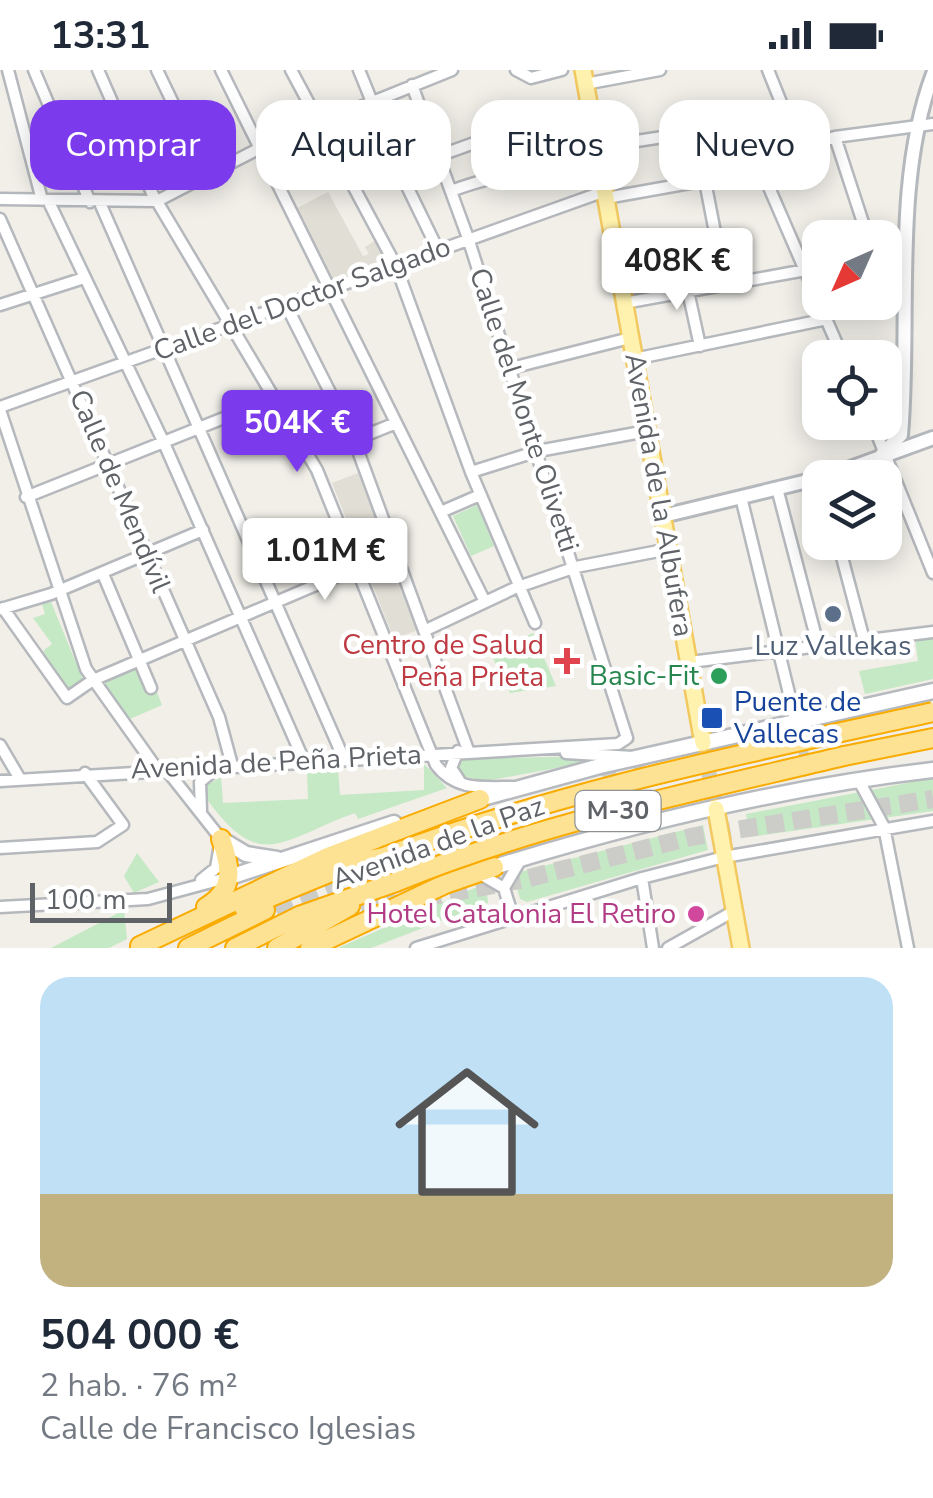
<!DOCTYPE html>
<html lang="es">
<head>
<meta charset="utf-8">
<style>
  body { margin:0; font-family:"Nunito Sans",sans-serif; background:#f2f2f3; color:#1f2937; height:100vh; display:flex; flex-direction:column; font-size:38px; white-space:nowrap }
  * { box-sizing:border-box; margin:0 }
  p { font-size:32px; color:#747a83 }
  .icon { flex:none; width:55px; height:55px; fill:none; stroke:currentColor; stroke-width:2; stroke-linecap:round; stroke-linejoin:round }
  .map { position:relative; height:878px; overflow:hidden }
  .side { display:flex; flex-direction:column; background:#fff; flex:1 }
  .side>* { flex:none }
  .guide { position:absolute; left:30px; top:30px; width:875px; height:90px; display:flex; gap:20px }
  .needle { width:65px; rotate:225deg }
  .buttons { position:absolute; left:802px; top:150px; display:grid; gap:20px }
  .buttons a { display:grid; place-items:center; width:100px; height:100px; border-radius:20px; background:#fff; box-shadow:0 5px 25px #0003; font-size:50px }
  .scale { position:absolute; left:30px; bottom:25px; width:142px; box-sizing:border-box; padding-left:10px; border:5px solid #5f6368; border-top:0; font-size:28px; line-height:35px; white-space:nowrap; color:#5f6368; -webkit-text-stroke:8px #fff; paint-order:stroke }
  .price { position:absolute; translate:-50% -85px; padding:0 22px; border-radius:10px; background:#fff; color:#222; font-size:32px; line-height:65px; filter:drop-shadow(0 2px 5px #0008) }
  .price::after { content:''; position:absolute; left:50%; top:60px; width:30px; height:22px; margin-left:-15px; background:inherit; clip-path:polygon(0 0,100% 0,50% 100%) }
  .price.on { background:#7c3aed; color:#fff }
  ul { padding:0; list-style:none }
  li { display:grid; align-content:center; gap:20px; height:530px; padding:0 40px }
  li+li { border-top:2px solid #e0e1e3 }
  li span { display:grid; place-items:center; height:310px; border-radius:30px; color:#555 }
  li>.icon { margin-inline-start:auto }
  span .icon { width:180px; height:180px; fill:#fffc; stroke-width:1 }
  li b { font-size:42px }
  .tag { padding:0 35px; border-radius:30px; background:#fff; box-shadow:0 5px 25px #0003; font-size:35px; line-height:90px }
  .tag.on { background:#7c3aed; color:#fff }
  .status { display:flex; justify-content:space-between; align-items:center; height:70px; padding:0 50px; background:#fff; direction:ltr }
  .status svg { height:28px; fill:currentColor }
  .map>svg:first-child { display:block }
  .education { fill:#e1ded6 }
  .green { fill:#c5e8c5 }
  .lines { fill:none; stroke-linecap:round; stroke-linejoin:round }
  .minor-tunnel { stroke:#ccccc8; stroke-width:10; stroke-dasharray:10 5; stroke-linecap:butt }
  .tertiary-tunnel { stroke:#ccccc8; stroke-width:12; stroke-dasharray:12 6; stroke-linecap:butt }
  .primary-tunnel { stroke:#ccccc8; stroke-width:15; stroke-dasharray:15 8; stroke-linecap:butt }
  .motorway-tunnel { stroke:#ccccc8; stroke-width:18; stroke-dasharray:18 9; stroke-linecap:butt }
  .minor-casing { stroke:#b5b8bc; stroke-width:15 }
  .tertiary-casing { stroke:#b5b8bc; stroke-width:18 }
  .secondary-casing { stroke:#b6babf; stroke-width:19 }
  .primary-casing { stroke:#f2c960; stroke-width:20 }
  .motorway-casing { stroke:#f9ab00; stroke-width:22 }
  .minor { stroke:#fff; stroke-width:10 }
  .tertiary { stroke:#fff; stroke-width:12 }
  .secondary { stroke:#fff; stroke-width:14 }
  .primary { stroke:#fff2af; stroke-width:15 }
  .motorway { stroke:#fde293; stroke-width:18 }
  .motorway-bridge-casing { stroke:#f9ab00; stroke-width:22; stroke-linecap:butt }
  .motorway-bridge { stroke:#fde293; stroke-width:18 }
  .service-dot { fill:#5c6f8a; stroke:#fff; stroke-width:4 }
  .health-dot { fill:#e0444e; stroke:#fff; stroke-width:4 }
  .leisure-dot { fill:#2e9e5b; stroke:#fff; stroke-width:4 }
  .transit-dot { fill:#1a4fb4; stroke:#fff; stroke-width:4 }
  .hotel-dot { fill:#d1479c; stroke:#fff; stroke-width:4 }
  .labels { text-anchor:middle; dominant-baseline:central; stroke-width:9; stroke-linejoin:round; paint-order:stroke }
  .shield { fill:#fff; stroke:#8f9295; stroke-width:2.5 }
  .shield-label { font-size:25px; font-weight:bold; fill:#5f6368 }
  .street-label { font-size:28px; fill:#5f6368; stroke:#fff }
  .health-label { font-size:28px; fill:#be3a42; stroke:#fff; text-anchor:end }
  .service-label { font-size:28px; fill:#4e5e75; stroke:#fff }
  .leisure-label { font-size:28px; fill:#27864d; stroke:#fff; text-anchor:end }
  .transit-label { font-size:28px; fill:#164399; stroke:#fff; text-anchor:start }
  .hotel-label { font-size:28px; fill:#b23c85; stroke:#fff; text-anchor:end }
</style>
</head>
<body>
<div class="status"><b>13:31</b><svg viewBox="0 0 49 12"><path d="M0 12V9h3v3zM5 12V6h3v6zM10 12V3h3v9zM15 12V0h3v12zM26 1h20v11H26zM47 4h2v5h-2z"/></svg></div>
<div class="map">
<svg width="933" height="878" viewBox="0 0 933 878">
  <rect width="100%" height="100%" fill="#f1efe8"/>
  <!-- education -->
  <path class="education" d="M 328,122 L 363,186 L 369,184 L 365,177 L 376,170 L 388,190 L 386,195 L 333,213 L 295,139 Z
    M 358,403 L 418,560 L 394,569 L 332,413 Z"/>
  <!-- green -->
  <path class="green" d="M 477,435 L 494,476 L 471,486 L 453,446 Z
    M 51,532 L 83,610 L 68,620 L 43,581 L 52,574 L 33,548 L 45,544 L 42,534 Z
    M 533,563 L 556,616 L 510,623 L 491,584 Z
    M 933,567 L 933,609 L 865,624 L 859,601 L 918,591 L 915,569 Z
    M 137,596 L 155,617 L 162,635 L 130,649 L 102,610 Z
    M 481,683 L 488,688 L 621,686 L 486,711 L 457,705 L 454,700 L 459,686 Z
    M 424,694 L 447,718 L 358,749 L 355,743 C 280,770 261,804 206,728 L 207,715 L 221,707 L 223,733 L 308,729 L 307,703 L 338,700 L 340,725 L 424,720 Z
    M 933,708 L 933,741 L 750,767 L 746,744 Z
    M 703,755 L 708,780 L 527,832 L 520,829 L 515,811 L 520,802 Z
    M 137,783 L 159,812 L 134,823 L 124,806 Z
    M 486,813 L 488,833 L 371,878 L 338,878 Z
    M 124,840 L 127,869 L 109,878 L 51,878 Z"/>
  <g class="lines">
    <!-- minor-tunnel -->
    <path class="minor-tunnel" d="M 796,652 L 812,718"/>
    <!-- tertiary-tunnel -->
    <path class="tertiary-tunnel" d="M 636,688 L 658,751
      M 596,765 L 623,743 C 626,720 617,710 600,696"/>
    <!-- primary-tunnel -->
    <path class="primary-tunnel" d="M 703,673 L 716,739"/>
    <!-- motorway-tunnel -->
    <path class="motorway-tunnel" d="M 770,671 L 870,641
      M 423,828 L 525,809 L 691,767 L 933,729
      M 335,845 L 398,833
      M 251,851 L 392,790"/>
    <defs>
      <path id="minor" d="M 8,0 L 42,130
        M 34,0 L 90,132
        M 98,0 L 152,123 L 317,400 L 436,695 C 456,721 482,717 512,717
        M 157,0 L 207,104
        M 221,0 L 485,532
        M 291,0 L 396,196 L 471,402 L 535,553
        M 359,0 L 372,32
        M 516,0 L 531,8 L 562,0
        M 768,0 L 799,77
        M 585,14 L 660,0
        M 367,34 L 438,180
        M 742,55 L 843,288
        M 835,67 L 868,168
        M 597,77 L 742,55 L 782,37
        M 399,100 L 491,67 L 591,44
        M 705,111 L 725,214
        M 451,121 C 499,103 549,97 599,83
        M 606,128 L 763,100 L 799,77 L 835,67 L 933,54
        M 0,129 L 157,131 L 266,75 L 452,0
        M 48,130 L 164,373 L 304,691
        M 100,133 L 344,689
        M 0,149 L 219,647 L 232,695
        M 838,168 L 865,159
        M 688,221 L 700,276
        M 624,233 L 806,200
        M 0,235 L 84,208
        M 286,235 L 354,370 L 468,680
        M 634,289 L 827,249
        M 511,298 L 630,268
        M 0,337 L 605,121
        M 0,340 L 86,599 L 157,699
        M 872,352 L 933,503
        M 354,370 L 396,353
        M 471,402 L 538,381 L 647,361
        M 777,418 L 818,575
        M 26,427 L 274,328
        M 741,427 L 796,652
        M 443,441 L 480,425
        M 838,472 L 864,570
        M 103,504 L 151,618
        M 3,538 L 67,628 L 93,610 L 358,497
        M 1,539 L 51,524 L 203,460
        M 426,560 L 515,518 L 576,497 L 669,479
        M 690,592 L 933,562
        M 0,675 L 20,709
        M 458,681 L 451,698 L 459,710
        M 566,683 L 633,687
        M 165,698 L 221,769 L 216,798 L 201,810
        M 858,709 L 884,757 L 908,878
        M 0,711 L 618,674 L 627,668 L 468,168 L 412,15
        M 201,741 L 200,712 L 218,697
        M 0,778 L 97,772 L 123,755 L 85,703
        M 480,804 L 504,818 L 513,847
        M 642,808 L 653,878
        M 504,818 L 521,789
        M 0,837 L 148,829 L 230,807
        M 416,878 L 642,808 L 724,787 L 933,751
        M 668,878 L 734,841"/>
      <path id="tertiary" d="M 882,384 L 901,365 C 911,250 892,113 933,4
        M 823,408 L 933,368
        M 663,446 L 820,408"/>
      <path id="secondary" d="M 472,731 L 600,696 L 933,621
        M 221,769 L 246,784 L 277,789
        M 494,797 C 637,753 784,717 933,700
        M 230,807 L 394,753"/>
      <path id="primary" d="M 583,0 L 703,673
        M 716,739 L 741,878"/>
      <path id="motorway" d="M 844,686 L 933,668
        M 206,837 C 235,820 231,797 221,769
        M 244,838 L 353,793 L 384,787
        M 140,876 L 328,787 L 480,729
        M 188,878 L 265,840
        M 235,878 L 299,846 L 396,812
        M 277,878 L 350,836
        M 310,878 L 445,814 L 494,797"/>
    </defs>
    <!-- minor casing -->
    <use href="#minor" class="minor-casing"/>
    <!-- tertiary casing -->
    <use href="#tertiary" class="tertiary-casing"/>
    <!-- secondary casing -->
    <use href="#secondary" class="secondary-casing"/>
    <!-- primary casing -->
    <use href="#primary" class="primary-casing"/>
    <!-- motorway casing -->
    <use href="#motorway" class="motorway-casing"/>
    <!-- minor -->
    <use href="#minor" class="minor"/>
    <!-- tertiary -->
    <use href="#tertiary" class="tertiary"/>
    <!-- secondary -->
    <use href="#secondary" class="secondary"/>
    <!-- primary -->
    <use href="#primary" class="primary"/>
    <!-- motorway -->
    <use href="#motorway" class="motorway"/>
    <defs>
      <path id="motorway-bridge" d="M 384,787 C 562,720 748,683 933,642
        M 396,812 C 540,753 693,722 844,686"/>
    </defs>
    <!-- motorway-bridge casing -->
    <use href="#motorway-bridge" class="motorway-bridge-casing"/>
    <!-- motorway-bridge -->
    <use href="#motorway-bridge" class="motorway-bridge"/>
  </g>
  <!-- markers -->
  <circle class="service-dot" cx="833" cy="544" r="10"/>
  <path class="health-dot" d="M562 576h10v10h10v10h-10v10h-10v-10h-10v-10h10z"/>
  <circle class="leisure-dot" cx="719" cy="606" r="10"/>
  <rect class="transit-dot" x="700" y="636" width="24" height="24" rx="5"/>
  <circle class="hotel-dot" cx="696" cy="844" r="10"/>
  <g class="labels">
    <!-- shield labels -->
    <rect class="shield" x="575.5" y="721" width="85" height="40" rx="8"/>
    <g class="shield-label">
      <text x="618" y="741">M-30</text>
    </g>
    <!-- street labels -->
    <g class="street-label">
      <text transform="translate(302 229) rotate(-20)">Calle del Doctor Salgado</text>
      <text transform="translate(524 340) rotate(72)">Calle del Monte Olivetti</text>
      <text transform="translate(120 421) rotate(67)">Calle de Mendívil</text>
      <text transform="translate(659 425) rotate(80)">Avenida de la Albufera</text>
      <text transform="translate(276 692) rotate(-3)">Avenida de Peña Prieta</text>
      <text transform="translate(438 773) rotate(-20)">Avenida de la Paz</text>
    </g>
    <!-- health labels -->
    <g class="health-label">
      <text x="544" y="575">Centro de Salud<tspan x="544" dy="32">Peña Prieta</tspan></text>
    </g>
    <!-- service labels -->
    <g class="service-label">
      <text x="833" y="576">Luz Vallekas</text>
    </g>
    <!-- leisure labels -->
    <g class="leisure-label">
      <text x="699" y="606">Basic-Fit</text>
    </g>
    <!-- transit labels -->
    <g class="transit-label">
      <text x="734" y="632">Puente de<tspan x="734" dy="32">Vallecas</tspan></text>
    </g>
    <!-- hotel labels -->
    <g class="hotel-label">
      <text x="676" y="844">Hotel Catalonia El Retiro</text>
    </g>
  </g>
</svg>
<div class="buttons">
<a><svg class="needle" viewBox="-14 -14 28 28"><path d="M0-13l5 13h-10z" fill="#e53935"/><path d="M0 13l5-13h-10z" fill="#747a83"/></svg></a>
<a><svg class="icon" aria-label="locate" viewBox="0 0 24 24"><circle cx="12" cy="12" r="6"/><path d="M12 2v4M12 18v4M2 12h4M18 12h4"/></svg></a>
<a><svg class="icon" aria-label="layers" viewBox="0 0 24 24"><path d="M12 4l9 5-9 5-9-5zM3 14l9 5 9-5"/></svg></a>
</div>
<div class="scale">100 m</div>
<b class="price" style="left:677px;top:243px">408K €</b>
<b class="price on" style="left:297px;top:405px">504K €</b>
<b class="price" style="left:325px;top:533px">1.01M €</b>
<div class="guide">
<a class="tag on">Comprar</a>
<a class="tag">Alquilar</a>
<a class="tag">Filtros</a>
<a class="tag">Nuevo</a>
</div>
</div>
<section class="side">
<ul>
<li><span style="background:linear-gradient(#bfe0f5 70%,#c2b280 0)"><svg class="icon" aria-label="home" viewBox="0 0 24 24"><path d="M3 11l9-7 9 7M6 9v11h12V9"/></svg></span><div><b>504 000 €</b><p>2 hab. · 76 m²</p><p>Calle de Francisco Iglesias</p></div></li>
</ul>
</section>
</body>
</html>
